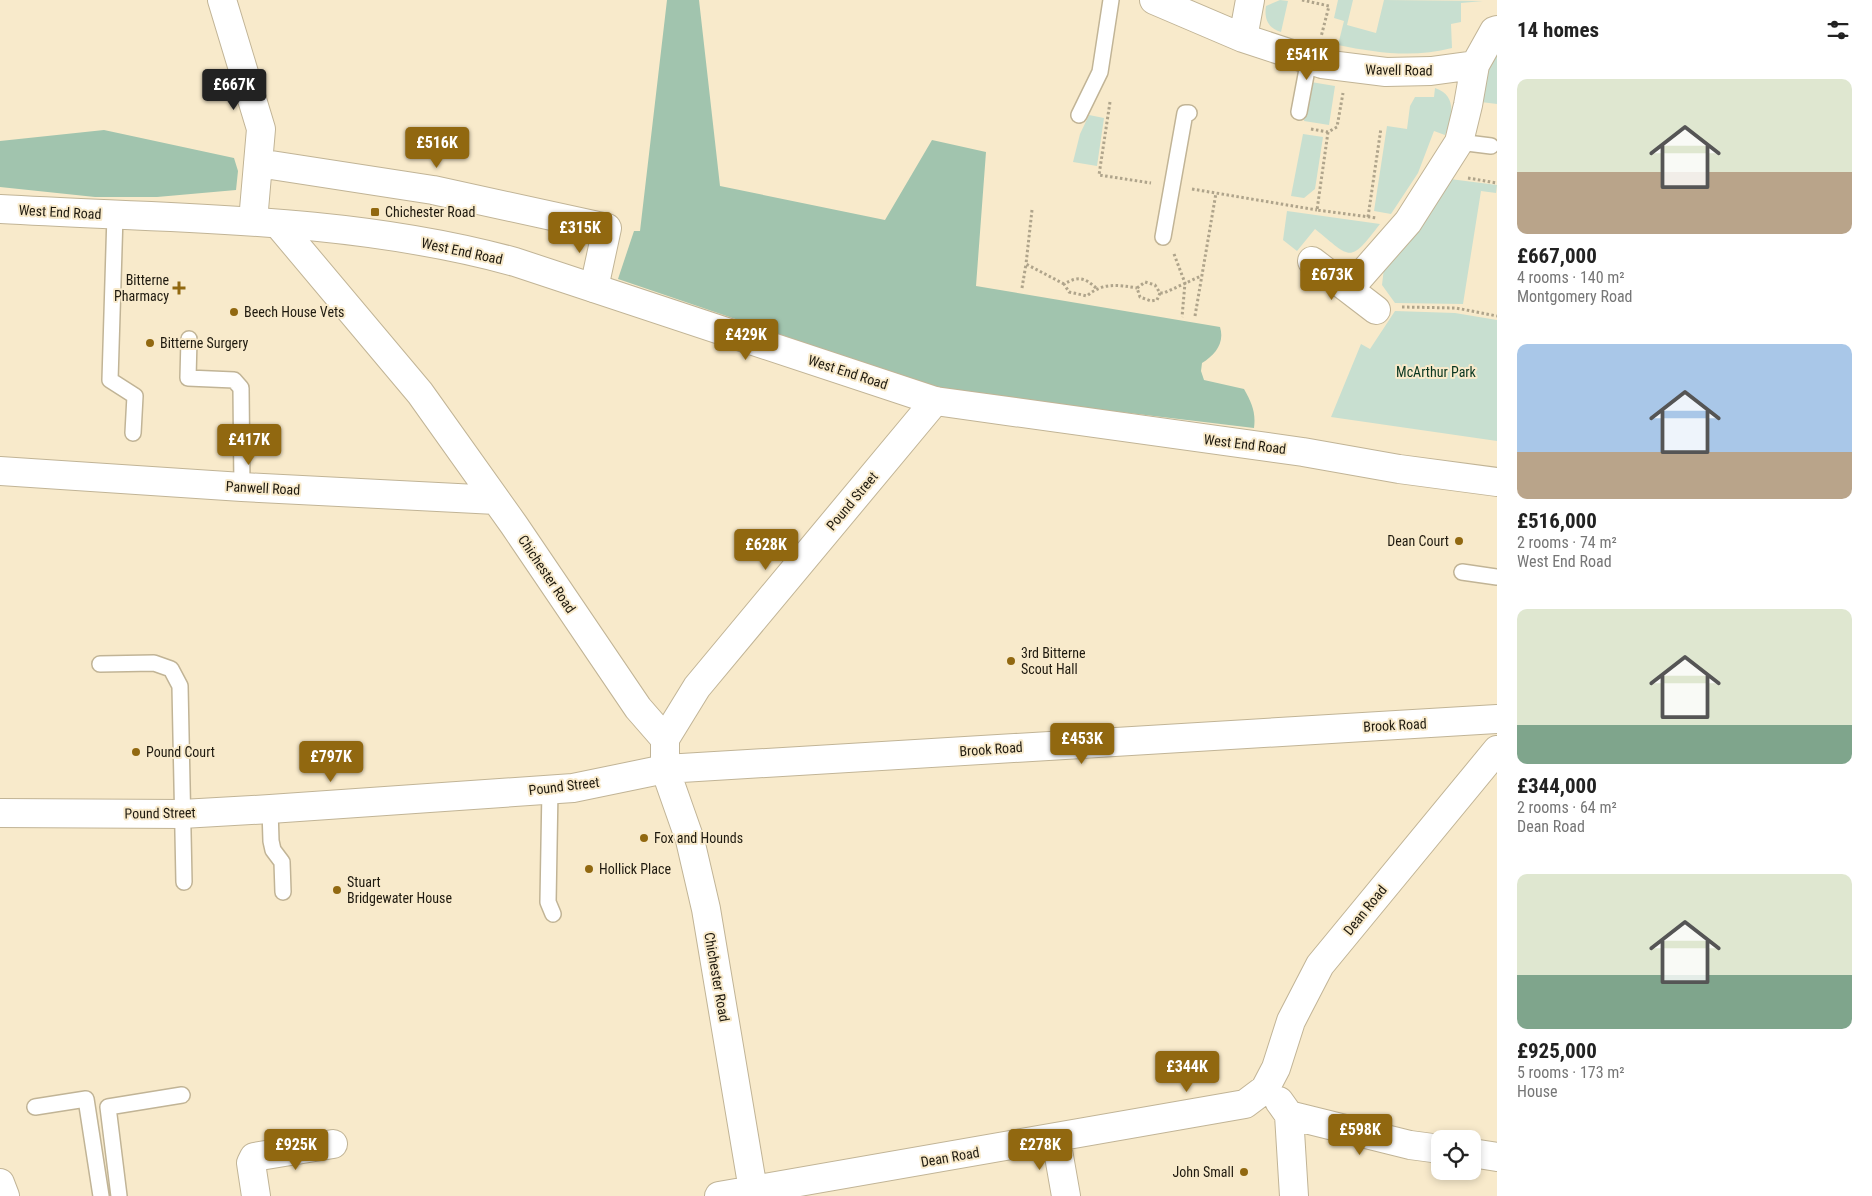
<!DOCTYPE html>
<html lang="en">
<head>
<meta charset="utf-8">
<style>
  body { margin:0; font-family:"Roboto Condensed",sans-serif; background:#f6f6f6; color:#222; height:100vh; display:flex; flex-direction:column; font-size:19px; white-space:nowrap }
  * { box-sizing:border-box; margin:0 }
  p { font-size:16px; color:#767676 }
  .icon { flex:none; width:28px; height:28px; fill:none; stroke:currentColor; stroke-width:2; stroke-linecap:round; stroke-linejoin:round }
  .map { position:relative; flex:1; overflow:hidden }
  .details { display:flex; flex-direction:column; background:#fff; width:375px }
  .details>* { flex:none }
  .fabs { position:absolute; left:1431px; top:1130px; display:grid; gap:10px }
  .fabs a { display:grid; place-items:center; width:50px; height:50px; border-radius:10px; background:#fff; box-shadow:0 2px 8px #0003; font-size:25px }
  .price { position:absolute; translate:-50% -42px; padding:0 11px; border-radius:5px; background:#916810; color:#fff; font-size:16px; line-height:32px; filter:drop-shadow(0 1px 2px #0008) }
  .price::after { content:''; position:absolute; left:50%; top:30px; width:15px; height:11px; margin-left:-8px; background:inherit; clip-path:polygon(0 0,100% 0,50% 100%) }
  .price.current { background:#222; color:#fff }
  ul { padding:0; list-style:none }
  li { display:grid; align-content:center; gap:10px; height:265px; padding:0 20px }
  li span { display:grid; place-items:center; height:155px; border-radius:10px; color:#555 }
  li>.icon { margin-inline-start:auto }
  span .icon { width:90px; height:90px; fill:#fffc; stroke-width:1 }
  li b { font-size:21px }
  h2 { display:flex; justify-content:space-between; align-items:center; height:60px; padding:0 20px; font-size:21px }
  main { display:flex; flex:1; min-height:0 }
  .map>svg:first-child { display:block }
  .green { fill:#c8dfd0 }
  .forest { fill:#a1c4ae }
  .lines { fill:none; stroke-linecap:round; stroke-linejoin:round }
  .service-casing { stroke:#c1b496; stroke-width:18 }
  .minor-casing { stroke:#c1b496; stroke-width:30 }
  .tertiary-casing { stroke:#c1b496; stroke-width:30 }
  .path { stroke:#afa48b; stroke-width:3; stroke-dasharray:2.5 2.5; stroke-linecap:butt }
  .service { stroke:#fff; stroke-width:15 }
  .minor { stroke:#fff; stroke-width:28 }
  .tertiary { stroke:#fff; stroke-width:28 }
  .poi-dot { fill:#916810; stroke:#f8eacb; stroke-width:2 }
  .labels { text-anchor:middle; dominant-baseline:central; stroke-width:4; stroke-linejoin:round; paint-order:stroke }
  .street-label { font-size:14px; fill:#1f1a0f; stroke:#f8eacb }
  .poi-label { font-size:14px; fill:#1f1a0f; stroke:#f8eacb; text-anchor:start }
  .park-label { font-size:14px; fill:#08351f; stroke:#f8eacb }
</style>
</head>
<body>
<main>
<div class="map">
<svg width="1497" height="1196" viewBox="0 0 1497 1196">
  <rect width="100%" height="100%" fill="#f8eacb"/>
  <!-- green -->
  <path class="green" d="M 1280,0 L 1288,1 L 1281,32 C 1268,28 1264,19 1266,6 Z
    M 1338,0 L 1353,0 L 1347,25 L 1376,33 L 1384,0 L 1483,1 L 1461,3 L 1461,22 L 1451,24 L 1452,48 C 1414,58 1377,53 1338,45 L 1344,21 L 1334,18 Z
    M 1497,43 L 1497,104 L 1481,102 L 1482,83 Z
    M 1311,82 L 1335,86 L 1329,125 L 1304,121 Z
    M 1435,88 C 1457,95 1453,117 1445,135 L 1434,131 L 1418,173 L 1391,214 L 1374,211 L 1387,126 L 1407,129 L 1410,106 L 1415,97 L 1434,97 Z
    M 1089,115 L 1104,118 L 1097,166 L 1073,162 L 1080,134 Z
    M 1303,134 L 1323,137 L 1315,189 L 1304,198 L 1291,196 Z
    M 1450,179 L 1497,185 L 1496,193 L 1481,191 L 1463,304 L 1395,303 L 1382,285 L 1384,268 Z
    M 1287,211 L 1380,224 C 1349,264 1352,259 1315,229 L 1297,251 L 1283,240 Z
    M 1395,311 L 1455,313 L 1497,320 L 1497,441 L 1331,417 L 1361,344 L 1370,349 Z"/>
  <!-- forest -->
  <path class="forest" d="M 667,0 L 699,0 L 720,186 L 885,220 L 932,140 L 986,152 L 976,286 L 1220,327 C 1225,343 1215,355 1202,363 L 1201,371 L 1204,380 L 1244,389 C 1252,403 1256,413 1254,428 L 946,391 L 618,279 L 634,231 L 640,231 Z
    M 104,130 L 234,158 L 238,171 L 236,190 L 157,197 L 95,197 L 0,187 L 0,141 Z"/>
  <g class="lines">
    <defs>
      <path id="service" d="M 1299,112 L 1309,59
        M 1079,115 L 1100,72 L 1111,0
        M 1459,142 L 1491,146
        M 115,215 L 110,380 L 135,396 L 133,433
        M 1163,237 L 1185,113 L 1189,113
        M 189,339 L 188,378 L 234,380 L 241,388 L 242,487
        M 1462,572 L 1497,577
        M 100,664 L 154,663 L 171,669 L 180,686 L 184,882
        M 550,789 L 548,902 L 553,914
        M 270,809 L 271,841 L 273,850 L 282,862 L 283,892
        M 35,1107 L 86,1099 L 101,1196
        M 119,1196 L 108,1107 L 182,1095"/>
      <path id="minor" d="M 222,0 L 261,129 L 253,221
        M 1154,0 L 1243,38 L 1322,64 L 1386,72 L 1431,71 L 1475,65
        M 1243,38 L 1250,0
        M 258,163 L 433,190 L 607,228 L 594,288
        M 278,224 L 420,393 L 514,525 L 638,708 L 665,739
        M 1312,261 L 1376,310
        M 1350,288 L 1408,222 L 1459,142 L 1468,105 L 1475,65 L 1494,31 L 1497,30
        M 0,471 L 242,487 L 496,500
        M 0,813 L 182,814 L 270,809 L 573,788 L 665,769 L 1497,719
        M 1279,1101 L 1289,1115 L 1294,1196
        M 1289,1115 L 1410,1145 L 1440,1149
        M 1056,1139 L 1066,1196
        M 1472,1153 L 1497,1157
        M 0,1183 L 5,1196
        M 753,1190 L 706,909 L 690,840 L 665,769 L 665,739 L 697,687 L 935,401
        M 256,1196 L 251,1163 L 254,1157 L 333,1144
        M 719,1196 L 1245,1104 L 1265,1089 L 1276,1068 L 1291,1021 L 1320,965 L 1497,750"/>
      <path id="tertiary" d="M 0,209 C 172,219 348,216 515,262 L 935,401 L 1303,452 L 1399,469 L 1497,482"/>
    </defs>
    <!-- service casing -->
    <use href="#service" class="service-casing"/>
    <!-- minor casing -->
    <use href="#minor" class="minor-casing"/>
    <!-- tertiary casing -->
    <use href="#tertiary" class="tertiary-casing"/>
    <!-- path -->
    <path class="path" d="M 1302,0 L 1329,6 L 1321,37
      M 1110,102 L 1099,175 L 1151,183
      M 1311,129 L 1328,132 L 1337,127 L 1343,93
      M 1328,132 L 1317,210 L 1377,218
      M 1468,178 L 1497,183
      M 1192,189 L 1317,210
      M 1032,210 L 1026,264 L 1064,284
      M 1368,217 L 1381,128
      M 1174,254 L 1185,283 L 1182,317
      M 1022,288 L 1026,264
      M 1096,288 C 1084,277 1078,276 1064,284 L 1069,292 L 1087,296 C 1103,282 1118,285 1137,288
      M 1160,293 L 1157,300 L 1151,301 L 1140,297 L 1137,288 L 1145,282 L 1155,285 L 1160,293 L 1164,293 L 1201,276
      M 1402,307 L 1456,308 L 1497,316
      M 1195,316 L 1216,193"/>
    <!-- service -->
    <use href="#service" class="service"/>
    <!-- minor -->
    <use href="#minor" class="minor"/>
    <!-- tertiary -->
    <use href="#tertiary" class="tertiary"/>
  </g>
  <!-- markers -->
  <g class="poi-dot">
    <rect x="370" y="207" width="10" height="10" rx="2.5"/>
    <path d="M176.5 280.5h5v5h5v5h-5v5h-5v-5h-5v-5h5z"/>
    <circle cx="234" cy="312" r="5"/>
    <circle cx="150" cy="343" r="5"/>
    <circle cx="1459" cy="541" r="5"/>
    <circle cx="1011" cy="661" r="5"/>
    <circle cx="136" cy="752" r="5"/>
    <circle cx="644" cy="838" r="5"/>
    <circle cx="589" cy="869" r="5"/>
    <circle cx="337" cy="890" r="5"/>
    <circle cx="1244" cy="1172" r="5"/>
  </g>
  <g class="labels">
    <!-- street labels -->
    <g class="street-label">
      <text transform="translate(1399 70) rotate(1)">Wavell Road</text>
      <text transform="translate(60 212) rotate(3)">West End Road</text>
      <text transform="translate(462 251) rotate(12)">West End Road</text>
      <text transform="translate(848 372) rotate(18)">West End Road</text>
      <text transform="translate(1245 444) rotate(7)">West End Road</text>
      <text transform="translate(263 488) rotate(3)">Panwell Road</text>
      <text transform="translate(852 501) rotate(-50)">Pound Street</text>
      <text transform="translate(547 574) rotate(56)">Chichester Road</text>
      <text transform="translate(1395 725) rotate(-3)">Brook Road</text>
      <text transform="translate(991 749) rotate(-4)">Brook Road</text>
      <text transform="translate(564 786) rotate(-7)">Pound Street</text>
      <text transform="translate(160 813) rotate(-1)">Pound Street</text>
      <text transform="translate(1365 910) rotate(-51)">Dean Road</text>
      <text transform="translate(717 977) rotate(80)">Chichester Road</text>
      <text transform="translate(950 1157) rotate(-10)">Dean Road</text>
    </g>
    <!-- poi labels -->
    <g class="poi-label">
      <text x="385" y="212">Chichester Road</text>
      <text x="169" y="280" text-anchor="end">Bitterne<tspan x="169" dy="16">Pharmacy</tspan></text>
      <text x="244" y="312">Beech House Vets</text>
      <text x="160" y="343">Bitterne Surgery</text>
      <text x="1449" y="541" text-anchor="end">Dean Court</text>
      <text x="1021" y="653">3rd Bitterne<tspan x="1021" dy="16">Scout Hall</tspan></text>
      <text x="146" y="752">Pound Court</text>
      <text x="654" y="838">Fox and Hounds</text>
      <text x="599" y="869">Hollick Place</text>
      <text x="347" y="882">Stuart<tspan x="347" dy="16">Bridgewater House</tspan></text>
      <text x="1234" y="1172" text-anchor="end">John Small</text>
    </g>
    <!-- park labels -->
    <g class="park-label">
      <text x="1436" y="372">McArthur Park</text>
    </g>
  </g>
</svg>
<div class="fabs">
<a><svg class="icon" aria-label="locate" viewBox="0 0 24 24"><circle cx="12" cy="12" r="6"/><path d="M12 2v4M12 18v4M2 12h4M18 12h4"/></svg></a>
</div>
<b class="price" style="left:1307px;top:81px">£541K</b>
<b class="price current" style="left:234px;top:111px">£667K</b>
<b class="price" style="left:437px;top:169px">£516K</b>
<b class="price" style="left:580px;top:254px">£315K</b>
<b class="price" style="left:1332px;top:301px">£673K</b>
<b class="price" style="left:746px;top:361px">£429K</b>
<b class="price" style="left:249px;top:466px">£417K</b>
<b class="price" style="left:766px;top:571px">£628K</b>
<b class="price" style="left:1082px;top:765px">£453K</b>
<b class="price" style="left:331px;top:783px">£797K</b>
<b class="price" style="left:1187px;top:1093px">£344K</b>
<b class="price" style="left:1360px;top:1156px">£598K</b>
<b class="price" style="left:296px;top:1171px">£925K</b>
<b class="price" style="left:1040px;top:1171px">£278K</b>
</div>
<section class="details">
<h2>14 homes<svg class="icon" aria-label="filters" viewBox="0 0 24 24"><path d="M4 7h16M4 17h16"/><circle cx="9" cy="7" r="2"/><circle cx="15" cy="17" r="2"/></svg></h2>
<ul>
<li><span style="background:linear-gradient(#dfe7d0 60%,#b9a48a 0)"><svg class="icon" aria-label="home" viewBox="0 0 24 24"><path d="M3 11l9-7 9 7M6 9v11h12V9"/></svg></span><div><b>£667,000</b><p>4 rooms · 140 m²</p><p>Montgomery Road</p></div></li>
<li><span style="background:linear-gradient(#a9c7e8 70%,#b9a48a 0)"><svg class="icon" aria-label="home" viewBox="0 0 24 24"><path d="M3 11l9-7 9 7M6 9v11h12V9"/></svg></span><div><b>£516,000</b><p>2 rooms · 74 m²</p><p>West End Road</p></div></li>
<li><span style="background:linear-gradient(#dfe7d0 75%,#7fa58c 0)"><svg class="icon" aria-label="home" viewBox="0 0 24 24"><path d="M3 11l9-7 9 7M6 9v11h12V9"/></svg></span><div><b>£344,000</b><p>2 rooms · 64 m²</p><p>Dean Road</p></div></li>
<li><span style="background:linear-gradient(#dfe7d0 65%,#7fa58c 0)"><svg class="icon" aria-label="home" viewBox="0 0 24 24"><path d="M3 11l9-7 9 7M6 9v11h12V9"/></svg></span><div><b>£925,000</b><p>5 rooms · 173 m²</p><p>House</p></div></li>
</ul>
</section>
</main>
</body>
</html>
